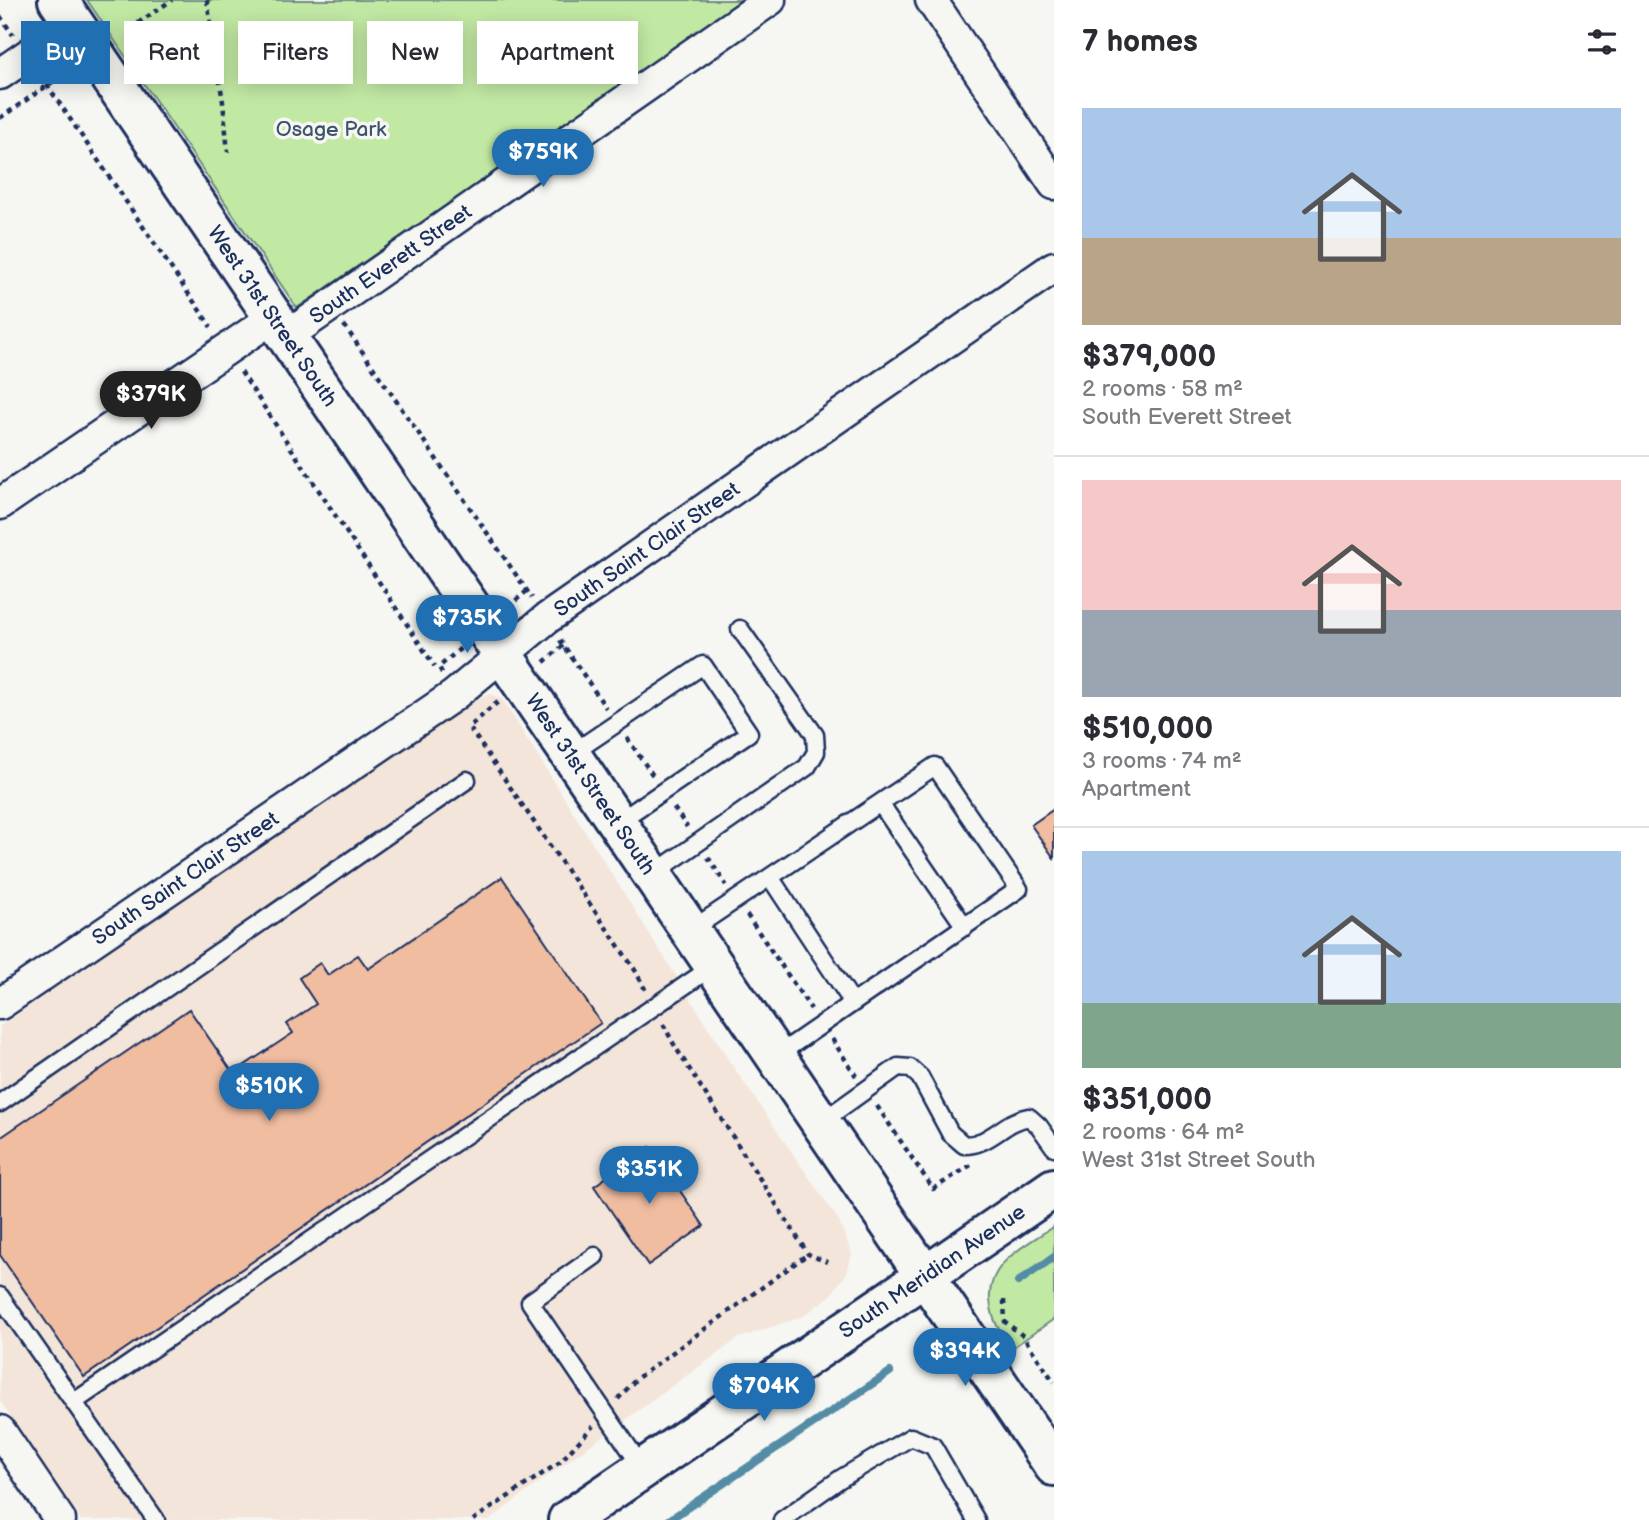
<!DOCTYPE html>
<html lang="en">
<head>
<meta charset="utf-8">
<style>
  body { margin:0; font-family:"Balsamiq Sans",sans-serif; background:#f7f7f7; color:#2b2b33; height:100vh; display:flex; flex-direction:column; font-size:26px; white-space:nowrap }
  * { box-sizing:border-box; margin:0 }
  p { font-size:23px; color:#7c7c81 }
  .icon { flex:none; width:38px; height:38px; fill:none; stroke:currentColor; stroke-width:2; stroke-linecap:round; stroke-linejoin:round }
  .map { position:relative; flex:1; overflow:hidden }
  .side { display:flex; flex-direction:column; background:#fff; width:595px }
  .side>* { flex:none }
  .top-card { position:absolute; left:21px; top:21px; width:665px; height:63px; display:flex; gap:14px }
  .price { position:absolute; translate:-50% -60px; padding:0 16px; border-radius:24px; background:#1f6fb2; color:#fff; font-size:23px; line-height:46px; filter:drop-shadow(0 2px 4px #0008) }
  .price::after { content:''; position:absolute; left:50%; top:42px; width:21px; height:16px; margin-left:-10px; background:inherit; clip-path:polygon(0 0,100% 0,50% 100%) }
  .price.selected { background:#222; color:#fff }
  ul { padding:0; list-style:none }
  li { display:grid; align-content:center; gap:14px; height:371px; padding:0 28px }
  li+li { border-top:2px solid #e1e1e2 }
  li span { display:grid; place-items:center; height:217px; border-radius:0px; color:#555 }
  li>.icon { margin-inline-start:auto }
  span .icon { width:126px; height:126px; fill:#fffc; stroke-width:1 }
  li b { font-size:30px }
  h2 { display:flex; justify-content:space-between; align-items:center; height:84px; padding:0 28px; font-size:30px }
  .tag { padding:0 24px; border-radius:0px; background:#fff; box-shadow:0 4px 18px #0003; font-size:24px; line-height:63px }
  .tag.selected { background:#1f6fb2; color:#fff }
  main { display:flex; flex:1; min-height:0 }
  .map>svg:first-child { display:block }
  .built { fill:#f4e5da }
  .green { fill:#c2e9a4; stroke:#6e8c81; stroke-width:2 }
  .lines { fill:none; stroke-linecap:round; stroke-linejoin:round }
  .stream { stroke:#538ca4; stroke-width:8 }
  .building { fill:#f0bda1; stroke:#1b2f5e; stroke-width:2 }
  .lane-casing { stroke:#1b2f5e; stroke-width:21 }
  .street-casing { stroke:#1b2f5e; stroke-width:35 }
  .secondary-casing { stroke:#1b2f5e; stroke-width:44 }
  .path { stroke:#1b2f5e; stroke-width:4.5; stroke-dasharray:5 5; stroke-linecap:butt }
  .lane { stroke:#f6f6f2; stroke-width:16 }
  .street { stroke:#f6f6f2; stroke-width:30 }
  .secondary { stroke:#f6f6f2; stroke-width:38 }
  .labels { text-anchor:middle; dominant-baseline:central; stroke-width:7; stroke-linejoin:round; paint-order:stroke }
  .park-label { font-size:21px; fill:#3c546c; stroke:#f6f6f2 }
  .street-label { font-size:21px; fill:#1b2f5e; stroke:#f6f6f2 }
</style>
</head>
<body>
<main>
<div class="map">
<svg width="1054" height="1520" viewBox="0 0 1054 1520">
  <rect width="100%" height="100%" fill="#f6f6f2"/>
  <filter id="ink" filterUnits="userSpaceOnUse"><feTurbulence type="fractalNoise" baseFrequency=".0143" numOctaves="2"/><feDisplacementMap in="SourceGraphic" scale="14" xChannelSelector="R" yChannelSelector="G"/><feConvolveMatrix kernelMatrix="1 2 1 2 8 2 1 2 1" color-interpolation-filters="sRGB"/></filter>
  <g filter="url(#ink)">
    <!-- built -->
    <path class="built" d="M 490,694 L 502,699 L 730,1062 L 839,1221 L 852,1254 L 846,1274 L 831,1295 L 804,1316 L 739,1338 L 546,1477 L 490,1520 L 81,1520 L 0,1401 L 0,1026 L 472,700 Z"/>
    <!-- green -->
    <path class="green" d="M 87,0 L 745,0 L 297,308 Z
      M 1054,1226 L 1054,1319 L 1012,1348 C 999,1332 992,1320 990,1300 C 987,1262 1027,1245 1054,1226 Z"/>
    <g class="lines">
      <!-- stream -->
      <path class="stream" d="M 1018,1282 L 1054,1257
        M 669,1520 L 890,1372"/>
    </g>
    <!-- building -->
    <path class="building" d="M 1054,809 L 1054,858 L 1031,825 Z
      M 502,877 L 601,1023 L 84,1377 L 0,1255 L 0,1138 L 189,1009 L 233,1073 L 293,1033 L 287,1024 L 316,1004 L 299,978 L 320,963 L 328,975 L 358,955 L 368,969 Z
      M 650,1147 L 704,1226 L 648,1265 L 594,1186 Z"/>
    <g class="lines">
      <defs>
        <path id="lane" d="M 571,754 L 703,665 L 749,733 L 618,822
          M 880,803 L 965,927
          M 653,874 L 807,767 L 816,752 L 815,735 L 740,629
          M 770,877 L 935,766 L 1019,889 L 853,1003
          M 691,930 L 770,877 L 853,1003 L 776,1056
          M 0,1103 L 467,780
          M 821,1122 L 898,1067 L 910,1068 L 920,1077 L 950,1133 L 964,1145 C 991,1145 1003,1121 1029,1117 L 1039,1126 L 1054,1147
          M 595,1256 L 530,1302 L 643,1469
          M 0,1296 L 156,1520
          M 74,1402 L 715,965
          M 782,1520 L 840,1479 L 911,1437 L 933,1446 L 976,1520"/>
        <g id="street">
          <path d="M 931,0 L 1054,184"/>
          <path d="M 0,74 L 74,23"/>
          <path id="s1" d="M 287,336 L 770,0"/>
          <path d="M 0,504 L 274,317"/>
          <path id="s2" d="M 0,1004 L 453,696 L 546,619 L 1054,267"/>
          <path d="M 0,1431 L 60,1520"/>
        </g>
        <g id="secondary">
          <path id="s3" d="M 58,0 L 1054,1466"/>
          <path id="s4" d="M 568,1520 L 1054,1188"/>
        </g>
      </defs>
      <!-- lane casing -->
      <use href="#lane" class="lane-casing"/>
      <!-- street casing -->
      <use href="#street" class="street-casing"/>
      <!-- secondary casing -->
      <use href="#secondary" class="secondary-casing"/>
      <!-- path -->
      <path class="path" d="M 207,0 L 223,102 L 228,152
        M 0,16 L 13,35
        M 138,23 L 172,0
        M 41,76 L 211,327
        M 0,118 L 70,70
        M 344,325 L 532,598
        M 241,372 L 435,667
        M 508,607 L 527,591
        M 560,640 L 606,708
        M 544,662 L 564,645
        M 442,673 L 439,667 L 462,647
        M 498,702 L 469,727 L 635,970 L 646,991
        M 627,738 L 654,777
        M 674,808 L 687,827
        M 708,857 L 726,885
        M 747,915 L 811,1009
        M 663,1024 L 676,1048 L 808,1254 L 827,1262
        M 832,1039 L 856,1076
        M 877,1106 L 933,1189 L 971,1165
        M 1004,1300 L 1005,1322 L 1022,1335 L 1054,1382
        M 618,1399 L 636,1379 L 808,1254
        M 473,1520 L 560,1462 L 593,1426"/>
      <!-- lane -->
      <use href="#lane" class="lane"/>
      <!-- street -->
      <use href="#street" class="street"/>
      <!-- secondary -->
      <use href="#secondary" class="secondary"/>
    </g>
  </g>
  <g class="labels">
    <!-- park labels -->
    <g class="park-label">
      <text x="331" y="129">Osage Park</text>
    </g>
    <!-- street labels -->
    <g class="street-label">
      <text stroke="none"><textPath href="#s1" startOffset="126">South Everett Street</textPath></text>
      <text stroke="none"><textPath href="#s3" startOffset="382">West 31st Street South</textPath></text>
      <text stroke="none"><textPath href="#s2" startOffset="791">South Saint Clair Street</textPath></text>
      <text stroke="none"><textPath href="#s3" startOffset="948">West 31st Street South</textPath></text>
      <text stroke="none"><textPath href="#s2" startOffset="224">South Saint Clair Street</textPath></text>
      <text stroke="none"><textPath href="#s4" startOffset="441">South Meridian Avenue</textPath></text>
    </g>
  </g>
</svg>
<b class="price" style="left:543px;top:189px">$759K</b>
<b class="price selected" style="left:151px;top:431px">$379K</b>
<b class="price" style="left:467px;top:655px">$735K</b>
<b class="price" style="left:269px;top:1123px">$510K</b>
<b class="price" style="left:649px;top:1206px">$351K</b>
<b class="price" style="left:965px;top:1388px">$394K</b>
<b class="price" style="left:764px;top:1423px">$704K</b>
<div class="top-card">
<a class="tag selected">Buy</a>
<a class="tag">Rent</a>
<a class="tag">Filters</a>
<a class="tag">New</a>
<a class="tag">Apartment</a>
</div>
</div>
<section class="side">
<h2>7 homes<svg class="icon" aria-label="filters" viewBox="0 0 24 24"><path d="M4 7h16M4 17h16"/><circle cx="9" cy="7" r="2"/><circle cx="15" cy="17" r="2"/></svg></h2>
<ul>
<li><span style="background:linear-gradient(#a9c7e8 60%,#b9a48a 0)"><svg class="icon" aria-label="home" viewBox="0 0 24 24"><path d="M3 11l9-7 9 7M6 9v11h12V9"/></svg></span><div><b>$379,000</b><p>2 rooms · 58 m²</p><p>South Everett Street</p></div></li>
<li><span style="background:linear-gradient(#f6c9c9 60%,#9aa5b1 0)"><svg class="icon" aria-label="home" viewBox="0 0 24 24"><path d="M3 11l9-7 9 7M6 9v11h12V9"/></svg></span><div><b>$510,000</b><p>3 rooms · 74 m²</p><p>Apartment</p></div></li>
<li><span style="background:linear-gradient(#a9c7e8 70%,#7fa58c 0)"><svg class="icon" aria-label="home" viewBox="0 0 24 24"><path d="M3 11l9-7 9 7M6 9v11h12V9"/></svg></span><div><b>$351,000</b><p>2 rooms · 64 m²</p><p>West 31st Street South</p></div></li>
</ul>
</section>
</main>
</body>
</html>
